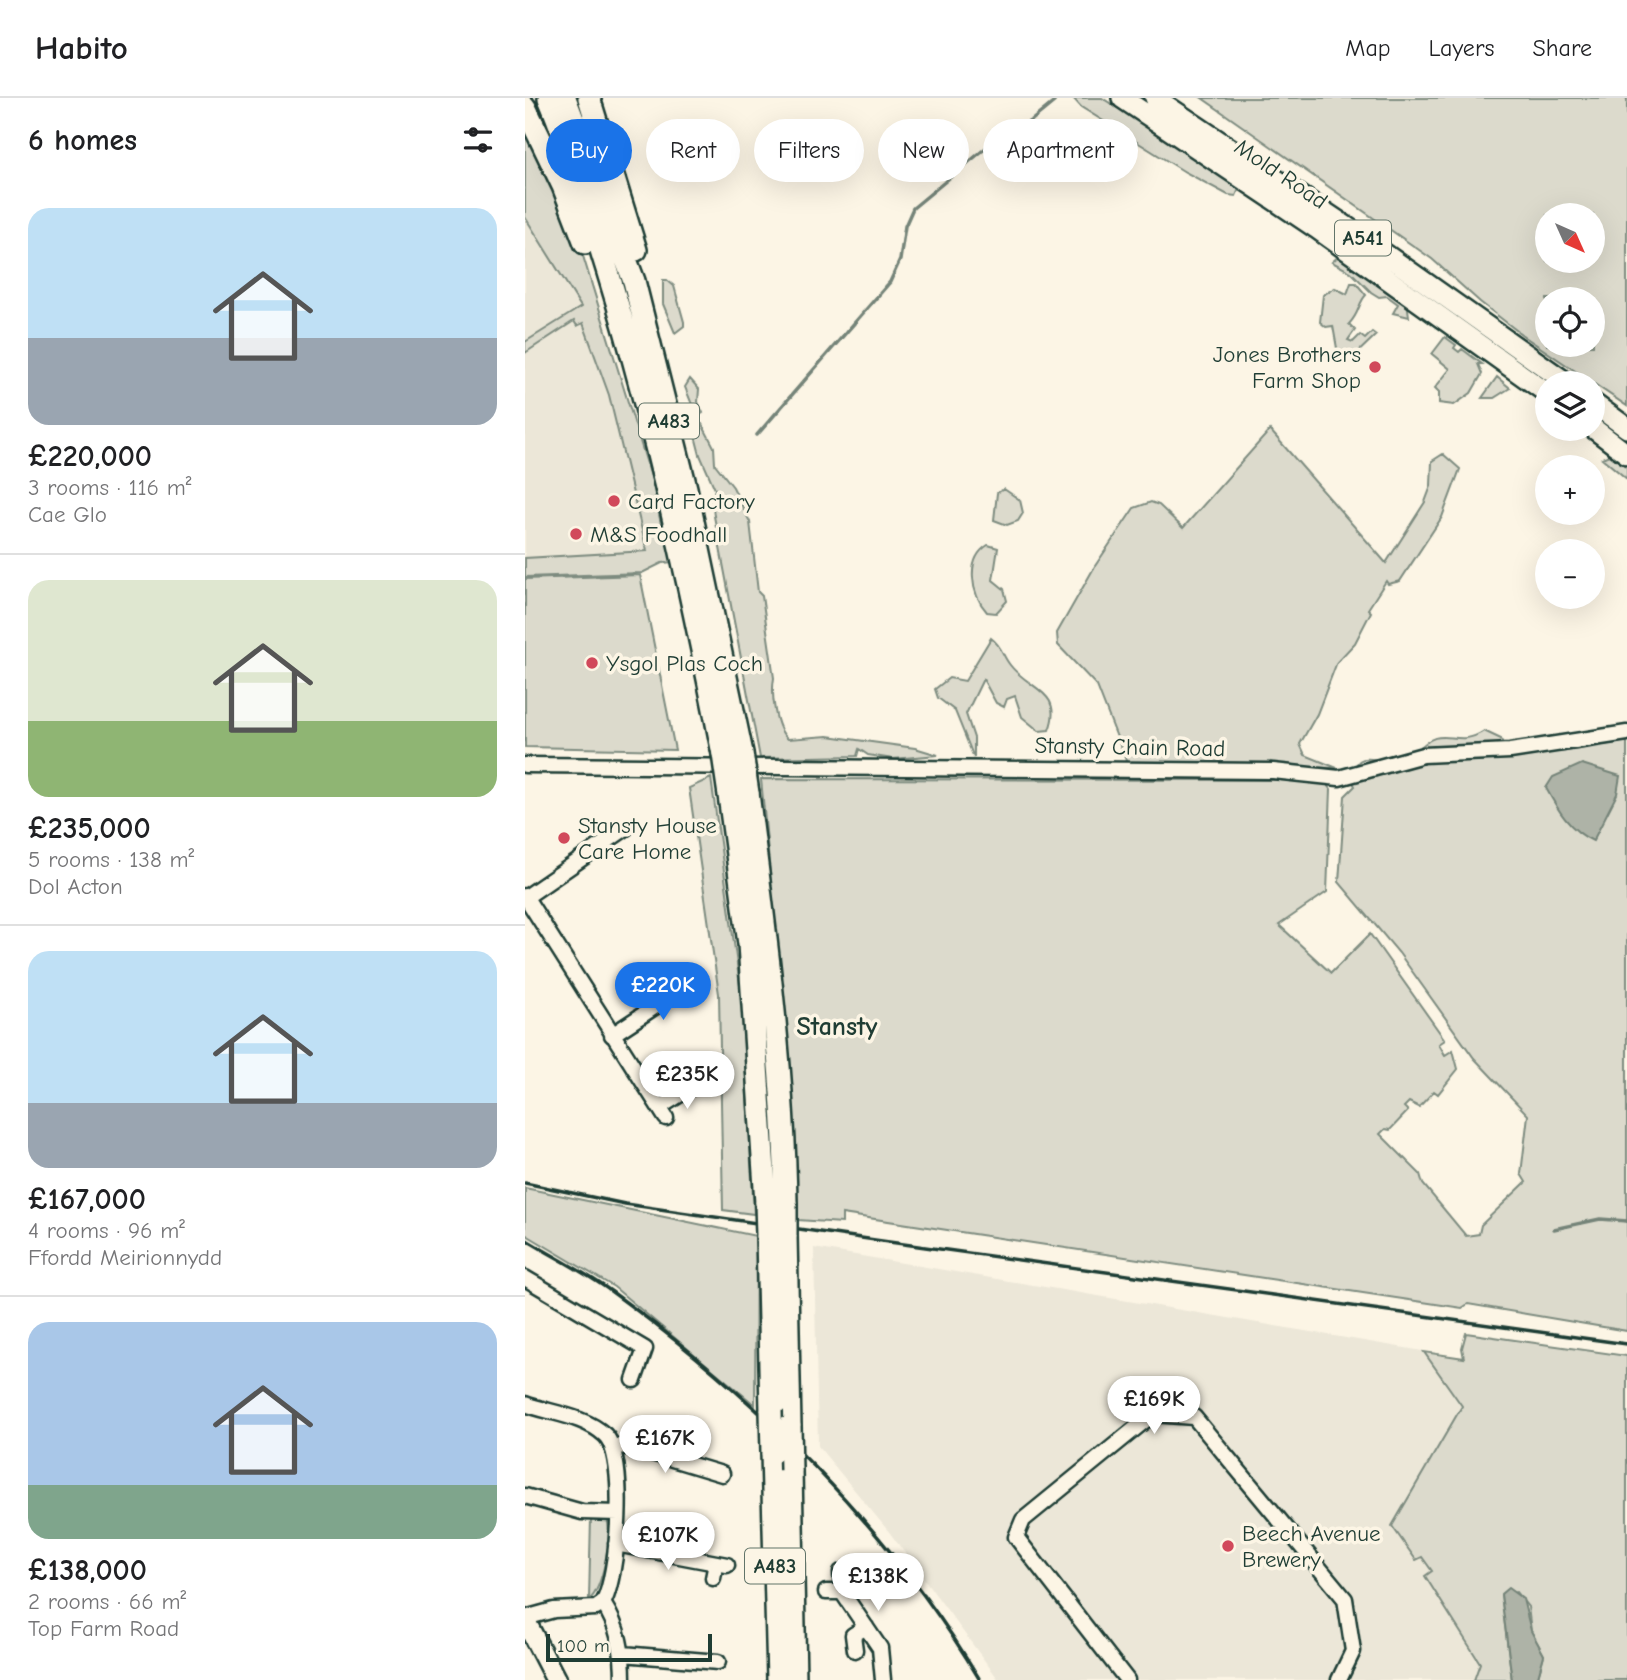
<!DOCTYPE html>
<html lang="en">
<head>
<meta charset="utf-8">
<style>
  body { margin:0; font-family:"Comic Neue",sans-serif; background:#f2f2f2; color:#202124; height:100vh; display:flex; flex-direction:column; font-size:26px; white-space:nowrap }
  * { box-sizing:border-box; margin:0 }
  p { font-size:23px; color:#757577 }
  .icon { flex:none; width:38px; height:38px; fill:none; stroke:currentColor; stroke-width:2; stroke-linecap:round; stroke-linejoin:round }
  .map { position:relative; flex:1; overflow:hidden }
  .panel { display:flex; flex-direction:column; background:#fff; width:525px }
  .panel>* { flex:none }
  .top-card { position:absolute; left:21px; top:21px; width:665px; height:63px; display:flex; gap:14px }
  .needle { width:46px; rotate:135deg }
  .buttons { position:absolute; left:1010px; top:105px; display:grid; gap:14px }
  .buttons a { display:grid; place-items:center; width:70px; height:70px; border-radius:50%; background:#fff; box-shadow:0 7px 28px #0002; font-size:35px }
  .scale { position:absolute; left:21px; bottom:18px; width:166px; box-sizing:border-box; padding-left:7px; border:4px solid #1f3d34; border-top:0; font-size:19px; line-height:24px; white-space:nowrap; color:#1f3d34; -webkit-text-stroke:5px #fcf5e5; paint-order:stroke }
  .price { position:absolute; translate:-50% -60px; padding:0 16px; border-radius:24px; background:#fff; color:#222; font-size:23px; line-height:46px; filter:drop-shadow(0 2px 4px #0008) }
  .price::after { content:''; position:absolute; left:50%; top:42px; width:21px; height:16px; margin-left:-10px; background:inherit; clip-path:polygon(0 0,100% 0,50% 100%) }
  .price.active { background:#1a73e8; color:#fff }
  ul { padding:0; list-style:none }
  li { display:grid; align-content:center; gap:14px; height:371px; padding:0 28px }
  li+li { border-top:2px solid #e0e0e0 }
  li span { display:grid; place-items:center; height:217px; border-radius:21px; color:#555 }
  li>.icon { margin-inline-start:auto }
  span .icon { width:126px; height:126px; fill:#fffc; stroke-width:1 }
  li b { font-size:30px }
  h2 { display:flex; justify-content:space-between; align-items:center; height:84px; padding:0 28px; font-size:30px }
  .chip { padding:0 24px; border-radius:32px; background:#fff; box-shadow:0 7px 28px #0002; font-size:24px; line-height:63px }
  .chip.active { background:#1a73e8; color:#fff }
  header { display:flex; align-items:center; gap:42px; box-sizing:border-box; height:98px; padding:0 35px; background:#fff; border-bottom:2px solid #e0e0e0 }
  header strong { font-size:33px }
  nav { display:flex; gap:38px; margin-inline-start:auto; font-size:24px }
  main { display:flex; flex:1; min-height:0 }
  .map>svg:first-child { display:block }
  .built { fill:#ece7d8 }
  .green { fill:#dcdacc; stroke:#7e8c80; stroke-width:2; fill-rule:evenodd }
  .water { fill:#aeb3a7; stroke:#758479; stroke-width:2 }
  .lines { fill:none; stroke-linecap:round; stroke-linejoin:round }
  .stream { stroke:#758479; stroke-width:3.5 }
  .minor-casing { stroke:#1f3d34; stroke-width:19 }
  .major-casing { stroke:#1f3d34; stroke-width:24 }
  .highway-casing { stroke:#1f3d34; stroke-width:26 }
  .minor { stroke:#fcf5e5; stroke-width:14 }
  .major { stroke:#fcf5e5; stroke-width:19 }
  .highway { stroke:#fcf5e5; stroke-width:21 }
  .rail { stroke:#1f3d34; stroke-width:3.5 }
  .highway-bridge-casing { stroke:#1f3d34; stroke-width:26; stroke-linecap:butt }
  .highway-bridge { stroke:#fcf5e5; stroke-width:21 }
  .poi-dot { fill:#d1495b; stroke:#fcf5e5; stroke-width:2.5 }
  .labels { text-anchor:middle; dominant-baseline:central; stroke-width:7; stroke-linejoin:round; paint-order:stroke }
  .shield { fill:#fcf5e5; stroke:#617469; stroke-width:2 }
  .shield-label { font-size:21px; font-weight:bold; fill:#1f3d34 }
  .street-label { font-size:23px; fill:#1f3d34; stroke:#fcf5e5 }
  .poi-label { font-size:23px; fill:#1f3d34; stroke:#fcf5e5; text-anchor:start }
  .quarter-label { font-size:26px; font-weight:bold; fill:#1f3d34; stroke:#fcf5e5 }
</style>
</head>
<body>
<header>
<strong>Habito</strong>
<nav><a>Map</a><a>Layers</a><a>Share</a></nav>
</header>
<main>
<section class="panel">
<h2>6 homes<svg class="icon" aria-label="filters" viewBox="0 0 24 24"><path d="M4 7h16M4 17h16"/><circle cx="9" cy="7" r="2"/><circle cx="15" cy="17" r="2"/></svg></h2>
<ul>
<li><span style="background:linear-gradient(#bfe0f5 60%,#9aa5b1 0)"><svg class="icon" aria-label="home" viewBox="0 0 24 24"><path d="M3 11l9-7 9 7M6 9v11h12V9"/></svg></span><div><b>£220,000</b><p>3 rooms · 116 m²</p><p>Cae Glo</p></div></li>
<li><span style="background:linear-gradient(#dfe7d0 65%,#8fb573 0)"><svg class="icon" aria-label="home" viewBox="0 0 24 24"><path d="M3 11l9-7 9 7M6 9v11h12V9"/></svg></span><div><b>£235,000</b><p>5 rooms · 138 m²</p><p>Dol Acton</p></div></li>
<li><span style="background:linear-gradient(#bfe0f5 70%,#9aa5b1 0)"><svg class="icon" aria-label="home" viewBox="0 0 24 24"><path d="M3 11l9-7 9 7M6 9v11h12V9"/></svg></span><div><b>£167,000</b><p>4 rooms · 96 m²</p><p>Ffordd Meirionnydd</p></div></li>
<li><span style="background:linear-gradient(#a9c7e8 75%,#7fa58c 0)"><svg class="icon" aria-label="home" viewBox="0 0 24 24"><path d="M3 11l9-7 9 7M6 9v11h12V9"/></svg></span><div><b>£138,000</b><p>2 rooms · 66 m²</p><p>Top Farm Road</p></div></li>
</ul>
</section>
<div class="map">
<svg width="1102" height="1582" viewBox="0 0 1102 1582">
  <rect width="100%" height="100%" fill="#fcf5e5"/>
  <filter id="ink" filterUnits="userSpaceOnUse"><feTurbulence type="fractalNoise" baseFrequency=".0143" numOctaves="2"/><feDisplacementMap in="SourceGraphic" scale="14" xChannelSelector="R" yChannelSelector="G"/><feConvolveMatrix kernelMatrix="1 2 1 2 8 2 1 2 1" color-interpolation-filters="sRGB"/></filter>
  <g filter="url(#ink)">
    <!-- built -->
    <path class="built" d="M 0,49 L 27,98 L 138,465 L 0,471 Z
      M 289,1150 L 939,1260 L 960,1582 L 474,1582 L 365,1435 L 293,1348 Z"/>
    <!-- green -->
    <path class="green" d="M 548,0 L 577,0 L 706,82 L 714,91 L 711,98 L 703,97 L 660,74 L 556,9 Z
      M 677,0 L 1102,0 L 1102,308 L 1000,239 L 955,204 L 907,161 ZM 1022,117 L 1068,117 L 1068,163 L 1022,163 ZM 1068,201 L 1068,247 L 1022,247 L 1022,201 Z
      M 0,29 L 54,145 L 127,382 L 137,431 L 148,464 L 137,465 L 117,475 L 0,479 L 0,460 L 122,453 L 84,297 L 58,225 L 52,228 L 49,223 L 0,255 L 0,244 L 56,209 L 0,119 Z
      M 815,157 L 827,170 L 842,172 L 882,202 L 884,219 L 868,215 L 873,206 L 862,198 L 854,199 L 846,194 L 826,174 L 807,164 Z
      M 138,182 L 142,182 L 149,188 L 159,224 L 159,228 L 150,235 L 138,206 Z
      M 826,185 L 831,185 L 841,197 C 833,205 835,215 824,226 L 830,232 L 823,242 L 828,244 L 835,237 L 840,241 L 847,234 L 851,237 L 823,264 L 813,256 L 808,228 L 801,229 L 795,224 L 798,197 L 810,190 L 822,196 Z
      M 920,239 L 931,247 L 929,250 L 934,254 L 937,251 L 957,266 L 953,266 L 957,276 L 946,295 L 929,307 L 914,305 L 914,294 L 910,290 L 925,271 L 907,256 Z
      M 972,279 L 985,290 L 969,300 L 957,300 Z
      M 165,281 L 174,291 L 173,304 L 178,315 L 172,319 L 160,289 Z
      M 177,326 L 189,349 L 190,366 L 208,389 L 225,424 L 233,494 L 237,498 L 249,580 C 246,596 250,631 263,641 L 303,638 L 390,650 L 413,657 L 368,661 L 343,657 L 334,651 L 332,658 L 235,660 L 189,418 L 187,401 L 190,391 L 175,357 L 168,330 Z
      M 745,332 L 861,465 L 900,404 L 906,388 L 907,363 L 918,356 L 935,371 L 917,419 L 875,483 L 863,486 L 861,483 L 843,511 L 846,514 L 830,545 L 812,564 L 792,616 L 775,646 L 780,657 L 812,670 L 756,669 L 746,664 L 743,669 L 602,665 L 572,588 L 533,547 L 532,535 L 570,468 L 609,410 L 626,404 L 634,407 L 658,430 Z
      M 1084,357 L 1102,369 L 1102,381 L 1077,360 Z
      M 479,391 L 495,402 L 498,415 L 493,423 L 482,427 L 469,422 L 472,395 Z
      M 463,447 L 473,450 L 468,482 L 479,491 L 482,503 L 471,515 L 462,514 C 446,496 440,461 463,447 Z
      M 115,477 L 150,652 L 0,649 L 0,481 Z
      M 466,540 C 477,548 477,557 485,567 C 504,592 539,593 524,632 L 514,633 L 497,619 L 490,598 L 482,601 L 479,609 L 471,605 L 458,581 L 441,616 L 449,640 L 449,660 L 430,613 L 413,600 L 410,591 L 424,580 L 440,583 Z
      M 959,633 L 976,641 L 981,656 L 1038,650 L 1036,654 L 1102,643 L 1102,1233 L 943,1206 L 937,1210 L 317,1116 L 317,1125 L 273,1122 L 257,900 L 236,681 L 799,682 L 806,691 L 802,794 L 754,827 L 806,875 L 845,836 L 920,942 L 914,946 L 920,957 L 928,952 L 933,971 L 913,996 L 909,993 L 894,1009 L 884,1004 L 879,1009 L 883,1013 L 865,1032 L 860,1031 L 855,1036 L 895,1076 L 898,1086 L 941,1138 L 954,1136 L 956,1127 L 1001,1084 L 996,1076 L 1003,1017 L 949,960 L 874,855 L 814,784 L 820,698 L 830,688 L 826,681 C 832,655 839,661 861,662 L 869,657 L 890,655 C 918,622 929,653 959,633 Z
      M 186,680 L 216,895 L 229,1116 L 198,1112 L 194,896 L 164,690 Z
      M 0,1090 L 231,1138 L 230,1307 L 89,1189 L 0,1136 Z
      M 941,1235 L 1102,1258 L 1102,1582 L 1012,1582 L 1019,1557 L 1006,1533 L 1003,1509 L 991,1494 L 976,1497 L 987,1582 L 949,1582 L 955,1565 L 900,1478 L 907,1473 L 897,1459 L 891,1462 L 867,1428 L 937,1308 L 899,1254 L 939,1260 L 937,1250 Z
      M 81,1419 C 89,1431 77,1496 64,1501 L 66,1420 Z"/>
    <!-- water -->
    <path class="water" d="M 1057,666 L 1095,678 L 1092,696 L 1068,743 C 1044,732 1033,712 1021,690 L 1028,679 Z
      M 983,1490 L 998,1501 L 1006,1533 L 1019,1557 L 1012,1582 L 987,1582 L 976,1496 Z"/>
    <g class="lines">
      <!-- stream -->
      <path class="stream" d="M 232,337 L 365,184 L 375,162 L 380,128 L 388,110 L 462,49 L 507,22 L 529,4
        M 1029,1131 L 1075,1121 L 1102,1123"/>
      <defs>
        <path id="minor" d="M 0,667 L 748,673 L 814,680 L 898,657 L 985,653 L 1102,635
          M 0,798 L 141,1020
          M 1,799 L 101,730
          M 87,937 L 131,908 L 120,891
          M 135,1009 L 170,987
          M 0,1180 L 120,1251 L 109,1282
          M 0,1306 C 25,1315 60,1318 80,1337 C 103,1359 93,1480 78,1505
          M 89,1348 L 107,1349 L 197,1376
          M 0,1398 L 57,1414 L 93,1415
          M 91,1446 L 202,1467
          M 316,1474 L 317,1494
          M 188,1480 L 191,1465
          M 301,1494 L 317,1494 L 355,1550 L 358,1582
          M 0,1520 L 29,1512 L 71,1510 L 78,1505 C 94,1530 98,1552 98,1582
          M 330,1552 L 328,1537 L 341,1529
          M 98,1556 L 193,1564
          M 602,1582 L 491,1439 L 498,1422 L 628,1316 L 669,1319 L 820,1501 L 828,1553 L 814,1582"/>
        <path id="major" d="M 597,0 L 791,130 L 1022,295
          M 630,0 L 822,129 L 1042,285
          M 1068,305 L 1102,330
          M 1068,330 L 1102,356
          M 0,1522 L 31,1582"/>
        <path id="highway" d="M 24,0 C 42,42 55,87 69,130 C 125,303 163,478 198,656
          M 40,0 L 109,183 L 161,390 L 217,655
          M 64,0 L 111,152
          M 0,9 L 38,88 L 60,145
          M 223,695 C 240,831 259,968 261,1105
          M 204,697 L 224,846 L 241,1105
          M 242,1137 L 246,1313
          M 261,1138 L 265,1328
          M 247,1355 L 253,1582
          M 266,1372 L 270,1582"/>
      </defs>
      <!-- minor casing -->
      <use href="#minor" class="minor-casing"/>
      <!-- major casing -->
      <use href="#major" class="major-casing"/>
      <!-- highway casing -->
      <use href="#highway" class="highway-casing"/>
      <!-- minor -->
      <use href="#minor" class="minor"/>
      <!-- major -->
      <use href="#major" class="major"/>
      <!-- highway -->
      <use href="#highway" class="highway"/>
      <!-- rail -->
      <path class="rail" d="M 0,1085 L 100,1106 L 357,1143 L 1102,1246
        M 0,1141 C 29,1159 60,1174 87,1194 C 230,1298 364,1429 455,1582"/>
      <defs>
        <path id="highway-bridge" d="M 217,655 L 223,695
          M 198,656 L 204,697
          M 241,1105 L 242,1137
          M 261,1105 L 261,1138
          M 246,1313 L 247,1355
          M 265,1328 L 266,1372"/>
      </defs>
      <!-- highway-bridge casing -->
      <use href="#highway-bridge" class="highway-bridge-casing"/>
      <!-- highway-bridge -->
      <use href="#highway-bridge" class="highway-bridge"/>
    </g>
  </g>
  <!-- markers -->
  <g class="poi-dot">
    <circle cx="850" cy="269" r="7"/>
    <circle cx="89" cy="403" r="7"/>
    <circle cx="51" cy="436" r="7"/>
    <circle cx="67" cy="565" r="7"/>
    <circle cx="39" cy="740" r="7"/>
    <circle cx="703" cy="1448" r="7"/>
  </g>
  <g class="labels">
    <!-- shield labels -->
    <g class="shield">
      <rect x="810" y="122.5" width="56" height="35" rx="5"/>
      <rect x="114" y="305.5" width="60" height="35" rx="5"/>
      <rect x="220" y="1450.5" width="60" height="35" rx="5"/>
    </g>
    <g class="shield-label">
      <text x="838" y="140">A541</text>
      <text x="144" y="323">A483</text>
      <text x="250" y="1468">A483</text>
    </g>
    <!-- street labels -->
    <g class="street-label">
      <text transform="translate(756 76) rotate(34)">Mold Road</text>
      <text transform="translate(605 649) rotate(1)">Stansty Chain Road</text>
    </g>
    <!-- poi labels -->
    <g class="poi-label">
      <text x="836" y="256" text-anchor="end">Jones Brothers<tspan x="836" dy="26">Farm Shop</tspan></text>
      <text x="103" y="403">Card Factory</text>
      <text x="65" y="436">M&amp;S Foodhall</text>
      <text x="81" y="565">Ysgol Plas Coch</text>
      <text x="53" y="727">Stansty House<tspan x="53" dy="26">Care Home</tspan></text>
      <text x="717" y="1435">Beech Avenue<tspan x="717" dy="26">Brewery</tspan></text>
    </g>
    <!-- quarter labels -->
    <g class="quarter-label">
      <text x="312" y="929">Stansty</text>
    </g>
  </g>
</svg>
<div class="buttons">
<a><svg class="needle" viewBox="-14 -14 28 28"><path d="M0-13l5 13h-10z" fill="#e53935"/><path d="M0 13l5-13h-10z" fill="#757577"/></svg></a>
<a><svg class="icon" aria-label="locate" viewBox="0 0 24 24"><circle cx="12" cy="12" r="6"/><path d="M12 2v4M12 18v4M2 12h4M18 12h4"/></svg></a>
<a><svg class="icon" aria-label="layers" viewBox="0 0 24 24"><path d="M12 4l9 5-9 5-9-5zM3 14l9 5 9-5"/></svg></a>
<a>+</a>
<a>−</a>
</div>
<div class="scale">100 m</div>
<b class="price active" style="left:138px;top:924px">£220K</b>
<b class="price" style="left:162px;top:1013px">£235K</b>
<b class="price" style="left:629px;top:1338px">£169K</b>
<b class="price" style="left:140px;top:1377px">£167K</b>
<b class="price" style="left:143px;top:1474px">£107K</b>
<b class="price" style="left:353px;top:1515px">£138K</b>
<div class="top-card">
<a class="chip active">Buy</a>
<a class="chip">Rent</a>
<a class="chip">Filters</a>
<a class="chip">New</a>
<a class="chip">Apartment</a>
</div>
</div>
</main>
</body>
</html>
